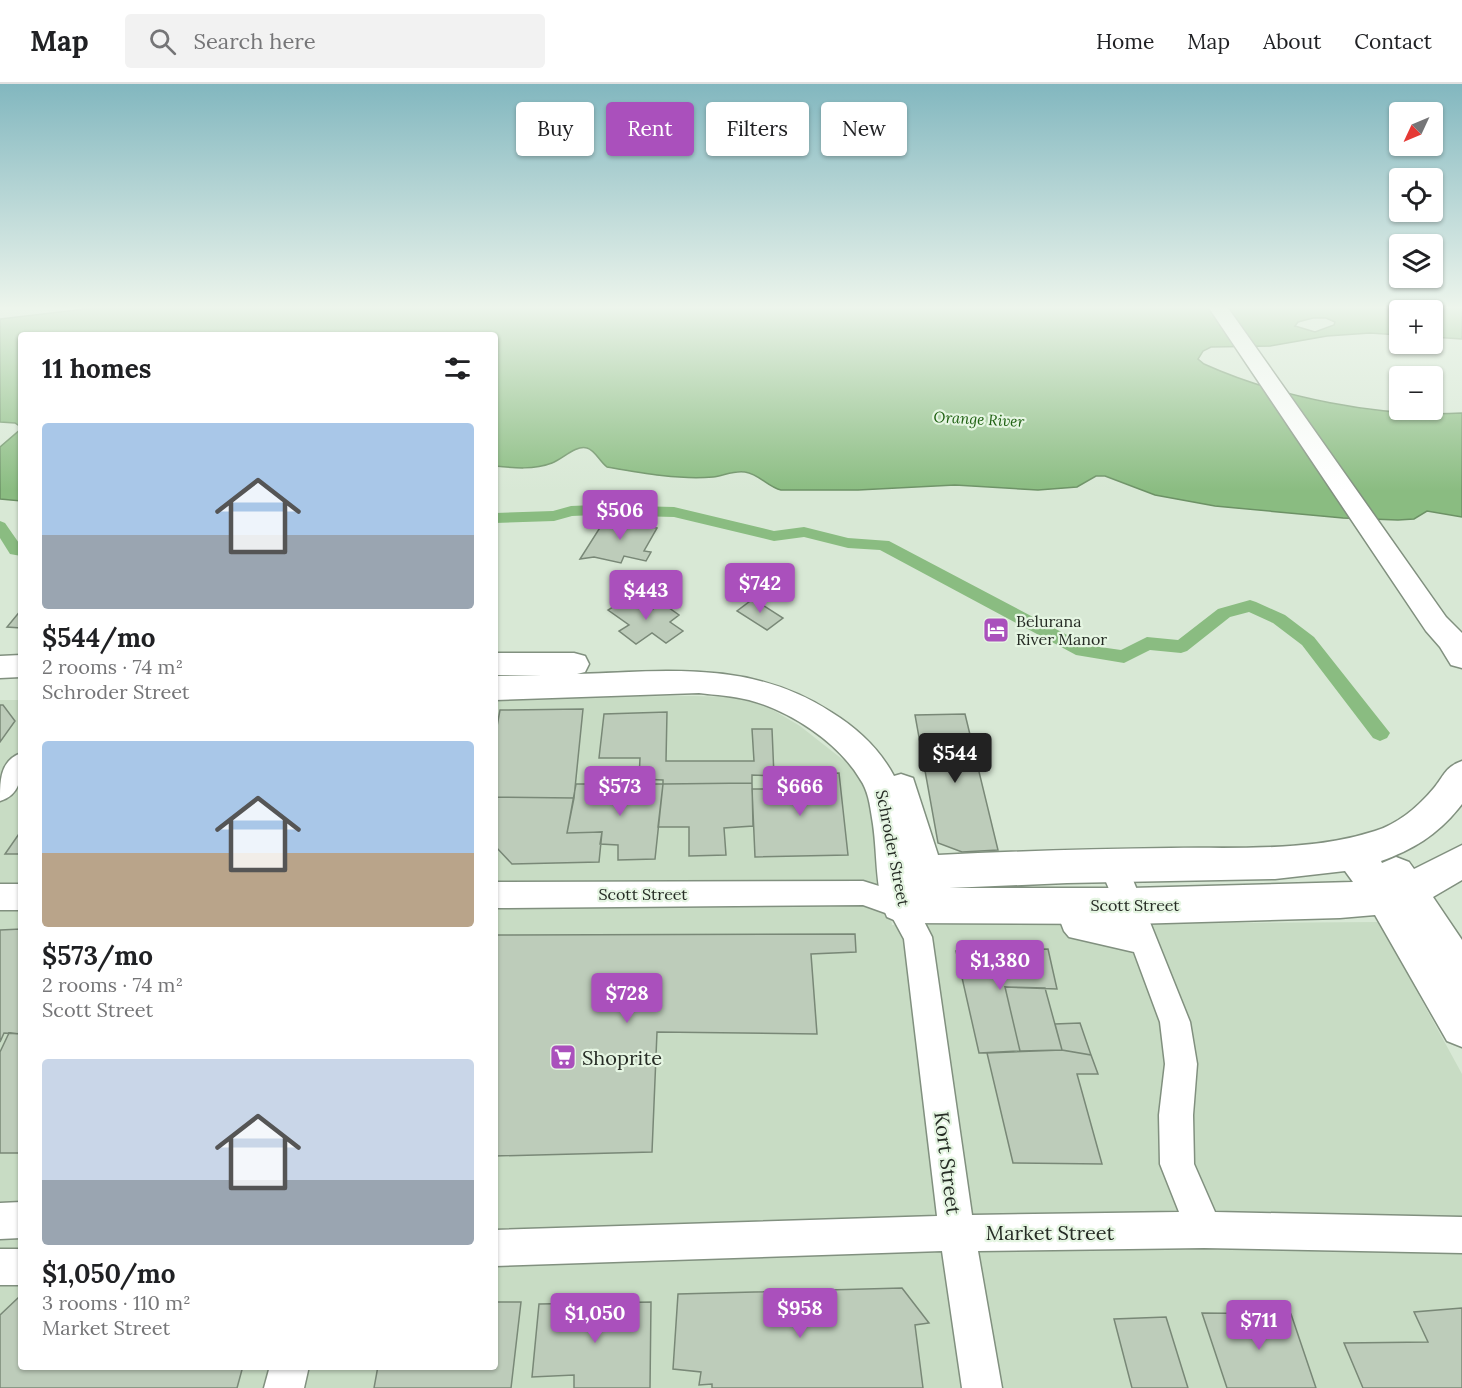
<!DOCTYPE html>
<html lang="en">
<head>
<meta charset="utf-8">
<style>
  body { margin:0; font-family:Lora,serif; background:#f2f2f2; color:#202124; height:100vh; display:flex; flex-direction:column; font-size:22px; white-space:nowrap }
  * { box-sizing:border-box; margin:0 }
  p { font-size:20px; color:#757577 }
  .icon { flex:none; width:33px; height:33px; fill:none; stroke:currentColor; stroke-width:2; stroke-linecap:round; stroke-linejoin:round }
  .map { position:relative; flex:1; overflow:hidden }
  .drawer { position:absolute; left:18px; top:248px; width:480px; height:1038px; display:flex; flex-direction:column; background:#fff; border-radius:6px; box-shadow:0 2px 4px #0004 }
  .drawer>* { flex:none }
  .banner { position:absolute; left:516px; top:18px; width:570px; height:54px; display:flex; gap:12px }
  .needle { width:39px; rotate:226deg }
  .fabs { position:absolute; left:1389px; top:18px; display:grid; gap:12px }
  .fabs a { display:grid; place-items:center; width:54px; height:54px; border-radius:6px; background:#fff; box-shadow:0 2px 4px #0004; font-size:30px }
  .price { position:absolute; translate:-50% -51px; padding:0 14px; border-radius:6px; background:#aa50bc; color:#fff; font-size:20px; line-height:39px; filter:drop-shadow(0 2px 3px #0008) }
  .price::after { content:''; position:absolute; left:50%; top:36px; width:18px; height:14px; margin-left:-9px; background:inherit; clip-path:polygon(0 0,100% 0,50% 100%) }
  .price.selected { background:#222; color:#fff }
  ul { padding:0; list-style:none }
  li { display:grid; align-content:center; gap:12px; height:318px; padding:0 24px }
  li span { display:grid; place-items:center; height:186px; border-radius:6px; color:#555 }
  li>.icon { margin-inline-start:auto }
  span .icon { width:108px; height:108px; fill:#fffc; stroke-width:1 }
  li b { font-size:26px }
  h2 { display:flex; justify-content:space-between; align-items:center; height:72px; padding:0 24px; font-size:26px }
  .tag { padding:0 21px; border-radius:6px; background:#fff; box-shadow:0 2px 4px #0004; font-size:21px; line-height:54px }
  .tag.selected { background:#aa50bc; color:#fff }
  header { display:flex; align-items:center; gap:36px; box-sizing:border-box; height:84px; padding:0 30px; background:#fff; border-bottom:2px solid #e0e0e0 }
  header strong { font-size:28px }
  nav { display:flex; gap:33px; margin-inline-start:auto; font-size:21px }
  .search { width:420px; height:54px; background:#f2f2f2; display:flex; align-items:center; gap:15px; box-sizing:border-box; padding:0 21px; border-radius:6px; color:#757577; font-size:22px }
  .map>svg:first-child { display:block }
  .built { fill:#c8dcc4 }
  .water { fill:#8abc81; stroke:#6c9165; stroke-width:1.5; fill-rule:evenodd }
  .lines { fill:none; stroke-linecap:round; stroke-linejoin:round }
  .canal { fill:#8abc81; fill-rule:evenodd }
  .building { fill:#bdccba; stroke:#798877; stroke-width:1.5 }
  .minor-casing { stroke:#81907f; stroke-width:3 }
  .highway-casing { stroke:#81907f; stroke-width:3 }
  .minor { fill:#fff; fill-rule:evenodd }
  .highway { fill:#fff; fill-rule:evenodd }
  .labels { text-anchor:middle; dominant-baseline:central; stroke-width:4.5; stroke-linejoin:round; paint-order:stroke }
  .far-water-label { font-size:15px; font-style:italic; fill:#1e6011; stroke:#e5f5e2 }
  .poi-label { font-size:16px; fill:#262c25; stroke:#e5f5e2; text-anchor:start }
  .street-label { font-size:16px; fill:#262c25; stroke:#e5f5e2 }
  .near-poi-label { font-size:20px; fill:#262c25; stroke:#e5f5e2; text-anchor:start }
  .near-street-label { font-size:20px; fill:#262c25; stroke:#e5f5e2 }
</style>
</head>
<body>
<header>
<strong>Map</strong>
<div class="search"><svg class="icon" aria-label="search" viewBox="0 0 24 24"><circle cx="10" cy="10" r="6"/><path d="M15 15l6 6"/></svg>Search here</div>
<nav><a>Home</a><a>Map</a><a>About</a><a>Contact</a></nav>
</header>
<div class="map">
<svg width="1462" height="1304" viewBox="0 0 1462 1304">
  <rect width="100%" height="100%" fill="#d8e8d5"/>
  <!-- built -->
  <path class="built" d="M 694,612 L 729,613 L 752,618 L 773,626 L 800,642 L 856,686 L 869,709 L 892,841 L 1379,838 L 1462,990 L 1462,1304 L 0,1304 L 0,616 L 21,616 L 21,1282 L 495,1282 L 495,613 Z"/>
  <!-- water -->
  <path class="water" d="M 94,224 L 1462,224 L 1462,255 L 1433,253 L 1432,226 L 1400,226 L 1399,251 L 1370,249 L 1327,252 L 1270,262 L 1211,263 L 1203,267 L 1198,275 L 1204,280 C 1277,313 1381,334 1462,329 L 1462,433 L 1427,427 L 1414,435 L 1398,436 L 1343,434 L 1215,422 L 1155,411 L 1105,392 L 1096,392 L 1077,403 L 1038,406 L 955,401 L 858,406 L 781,406 C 768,403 759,390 745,388 C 734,386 723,392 713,393 C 679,396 641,389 607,383 C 600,378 595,366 587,364 C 575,361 563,375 552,379 C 534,386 514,384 495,382 L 495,250 L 21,250 L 21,343 L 15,339 L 0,338 L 0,235 ZM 1313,234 L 1326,234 L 1335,238 L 1334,241 L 1315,248 L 1295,242 L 1298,238 Z
    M 21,345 L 21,417 L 0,415 L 0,363 Z"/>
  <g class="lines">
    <!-- canal -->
    <path class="canal" d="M 595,421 L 674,423 L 774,447 L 804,443 L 848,454 L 889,457 L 1086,561 L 1121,566 L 1147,553 L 1178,556 L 1218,525 L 1250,516 L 1256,518 L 1285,531 L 1314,553 L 1390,649 L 1387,654 L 1380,657 L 1373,654 L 1302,561 L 1273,539 L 1249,528 L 1230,533 L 1187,567 L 1181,569 L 1150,566 L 1124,579 L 1076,571 L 880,466 L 848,464 L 804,453 L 774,457 L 674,433 L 595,431 L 572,432 L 554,437 L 495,439 L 495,429 L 553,427 L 571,422 Z
      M 0,437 L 5,439 L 21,462 L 21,472 L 10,470 L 0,454 Z"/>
  </g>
  <!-- building -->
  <path class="building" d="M 606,434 L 657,444 L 644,467 L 651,468 L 646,477 L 624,472 L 621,479 L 594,473 L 580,475 Z
    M 629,513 L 648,528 L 662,519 L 679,531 L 670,538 L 683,547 L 666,559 L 652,549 L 636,560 L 619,547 L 629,541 L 608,526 Z
    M 753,515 L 783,534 L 767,546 L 737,527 Z
    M 21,526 L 21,544 L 7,543 L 12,537 Z
    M 0,621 L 3,621 L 15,637 L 0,658 Z
    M 583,625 L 574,714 L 495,713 L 495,653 L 500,626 Z
    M 667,628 L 666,677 L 754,677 L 752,645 L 772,645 L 774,692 L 752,691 L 752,699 L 663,700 L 663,696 L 639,695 L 640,674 L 599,674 L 604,630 Z
    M 965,630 L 998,766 L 962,768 L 938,759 L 915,631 Z
    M 839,689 L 848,771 L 755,773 L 752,705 L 773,705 L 774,692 Z
    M 752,699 L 753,742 L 724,744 L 726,771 L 689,772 L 689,743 L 658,743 L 663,700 Z
    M 576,700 L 663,700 L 655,775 L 618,776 L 618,761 L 600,760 L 602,748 L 567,749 Z
    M 495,713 L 574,714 L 567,749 L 602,748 L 599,778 L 512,780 L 495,762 Z
    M 21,747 L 21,770 L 5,770 Z
    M 21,845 L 21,950 L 4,949 L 0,958 L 0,846 Z
    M 855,850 L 856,868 L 811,870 L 817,950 L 657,948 L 652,1068 L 495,1072 L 495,851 Z
    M 1048,865 L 1057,905 L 1005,903 L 1020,967 L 979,969 L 956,867 Z
    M 1005,903 L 1045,904 L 1062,966 L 1020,967 Z
    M 1080,939 L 1091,971 L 1062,966 L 1055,940 Z
    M 9,949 L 21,950 L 21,1069 L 0,1069 L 0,968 Z
    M 1062,966 L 1091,971 L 1098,990 L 1077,990 L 1102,1080 L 1013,1079 L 987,969 Z
    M 902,1204 L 929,1239 L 915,1241 L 923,1304 L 712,1304 L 712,1300 L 699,1301 L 701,1288 L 673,1285 L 678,1210 Z
    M 19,1213 L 21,1213 L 21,1282 L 243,1282 L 237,1304 L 0,1304 L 0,1231 Z
    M 495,1218 L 521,1218 L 511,1304 L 374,1304 L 378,1282 L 495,1282 Z
    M 651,1218 L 650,1304 L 574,1304 L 574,1291 L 532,1293 L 539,1220 Z
    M 1462,1224 L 1462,1304 L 1363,1304 L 1344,1259 L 1428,1258 L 1414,1228 Z
    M 1202,1229 L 1291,1230 L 1316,1304 L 1227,1304 Z
    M 1166,1233 L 1188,1304 L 1132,1304 L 1114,1235 Z"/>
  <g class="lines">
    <defs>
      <path id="minor" d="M 21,669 C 21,689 23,710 0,717 C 0,696 0,677 21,669 Z
        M 1113,769 L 1123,773 L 1127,781 L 1190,938 L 1197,980 L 1193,1031 L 1194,1080 L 1215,1128 L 1462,1133 L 1462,1169 L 1204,1164 L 978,1167 L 1002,1304 L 962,1304 L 942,1167 L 495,1182 L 495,1146 L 937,1132 L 904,855 L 891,831 L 863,821 L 495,824 L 495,798 L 863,797 L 911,812 L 932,853 L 972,1131 L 1179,1128 L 1160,1080 L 1159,1031 L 1165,980 L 1160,938 L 1134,868 L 1069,853 L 1064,847 L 1054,821 L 1058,812 L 1068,808 L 1078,812 L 1087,832 L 1123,839 L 1099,781 L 1103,773 Z
        M 0,800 L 21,800 L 21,826 L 0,826 Z
        M 21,1118 L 21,1154 L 0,1155 L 0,1119 Z
        M 0,1165 L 21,1165 L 21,1201 L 0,1201 Z
        M 270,1282 L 309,1282 L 304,1304 L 264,1304 Z"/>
      <path id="highway" d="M 1209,224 L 1228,224 L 1446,533 L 1462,549 L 1462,584 L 1451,581 L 1440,563 L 1426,547 Z
        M 495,569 L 574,569 L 585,572 L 589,580 L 585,588 L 577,590 C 667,587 751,576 831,628 C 857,644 879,664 894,692 L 901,690 L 913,694 L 938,771 C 1016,767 1094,765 1171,764 C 1239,763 1310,768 1375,747 C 1398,740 1419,722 1434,704 C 1444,692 1445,683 1462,677 L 1462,720 L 1458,725 C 1437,751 1412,766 1381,777 L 1382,779 L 1396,773 L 1409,778 L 1414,785 L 1462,761 L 1462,796 L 1433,813 L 1462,856 L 1462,963 L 1447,957 L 1375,831 L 1340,834 L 1131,840 L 901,839 L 887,833 C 874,803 878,767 872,734 C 870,721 868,706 860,695 C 838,658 790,627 749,616 C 733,612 716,611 699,609 L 495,616 L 495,592 L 542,591 L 495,591 ZM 1345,787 L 1353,798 L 1131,804 L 949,804 L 1067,799 L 1275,795 Z
        M 21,571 L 21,593 L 0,594 L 0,572 Z"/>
    </defs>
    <!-- minor casing -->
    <use href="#minor" class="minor-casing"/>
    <!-- highway casing -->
    <use href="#highway" class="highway-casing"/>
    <!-- minor -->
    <use href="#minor" class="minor"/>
    <!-- highway -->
    <use href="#highway" class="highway"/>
  </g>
  <!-- sky -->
  <linearGradient id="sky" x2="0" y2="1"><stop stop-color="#82b7bf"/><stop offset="0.55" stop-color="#edf5ec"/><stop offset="1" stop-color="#edf5ec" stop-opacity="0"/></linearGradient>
  <rect width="1462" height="407" fill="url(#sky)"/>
  <!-- icons -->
  <defs>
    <symbol id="hotel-square" viewBox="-11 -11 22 22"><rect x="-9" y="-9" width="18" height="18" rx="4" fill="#aa50bc" stroke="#e5f5e2"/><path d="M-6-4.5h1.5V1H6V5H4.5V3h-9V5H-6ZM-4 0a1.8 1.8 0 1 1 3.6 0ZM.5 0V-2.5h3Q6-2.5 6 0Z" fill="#fff"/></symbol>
    <symbol id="supermarket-square" viewBox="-11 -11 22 22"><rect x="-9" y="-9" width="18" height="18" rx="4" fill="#aa50bc" stroke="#e5f5e2"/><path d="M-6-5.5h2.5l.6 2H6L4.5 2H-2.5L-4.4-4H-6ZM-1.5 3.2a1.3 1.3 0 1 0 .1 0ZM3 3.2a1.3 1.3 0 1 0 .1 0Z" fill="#fff"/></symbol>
  </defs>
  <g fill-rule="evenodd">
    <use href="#hotel-square" x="981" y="531" width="30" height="30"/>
    <use href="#supermarket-square" x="548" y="958" width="30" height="30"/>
  </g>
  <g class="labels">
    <!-- far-water labels -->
    <g class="far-water-label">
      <text transform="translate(979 335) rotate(3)">Orange River</text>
    </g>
    <!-- poi labels -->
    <g class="poi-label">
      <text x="1016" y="537">Belurana<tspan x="1016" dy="18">River Manor</tspan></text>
    </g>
    <!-- street labels -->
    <g class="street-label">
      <text transform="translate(893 764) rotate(79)">Schroder Street</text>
      <text x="643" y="810">Scott Street</text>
      <text x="1135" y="821">Scott Street</text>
    </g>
    <!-- near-poi labels -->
    <g class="near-poi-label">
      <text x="582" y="973">Shoprite</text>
    </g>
    <!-- near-street labels -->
    <g class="near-street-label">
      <text transform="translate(948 1079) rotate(83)">Kort Street</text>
      <text x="1050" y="1148">Market Street</text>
    </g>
  </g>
</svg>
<div class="fabs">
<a><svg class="needle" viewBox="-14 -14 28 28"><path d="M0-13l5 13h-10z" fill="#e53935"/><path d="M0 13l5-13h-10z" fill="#757577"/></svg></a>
<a><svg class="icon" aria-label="locate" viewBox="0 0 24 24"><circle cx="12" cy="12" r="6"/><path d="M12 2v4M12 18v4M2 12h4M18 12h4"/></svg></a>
<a><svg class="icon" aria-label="layers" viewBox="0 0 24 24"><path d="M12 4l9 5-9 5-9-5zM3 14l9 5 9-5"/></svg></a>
<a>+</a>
<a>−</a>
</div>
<b class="price" style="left:620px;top:457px">$506</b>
<b class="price" style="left:760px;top:530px">$742</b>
<b class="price" style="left:646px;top:537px">$443</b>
<b class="price selected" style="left:955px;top:700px">$544</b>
<b class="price" style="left:620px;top:733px">$573</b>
<b class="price" style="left:800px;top:733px">$666</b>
<b class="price" style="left:1000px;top:907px">$1,380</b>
<b class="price" style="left:627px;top:940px">$728</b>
<b class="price" style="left:800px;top:1255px">$958</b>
<b class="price" style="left:595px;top:1260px">$1,050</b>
<b class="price" style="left:1259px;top:1267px">$711</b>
<div class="banner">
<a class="tag">Buy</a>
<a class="tag selected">Rent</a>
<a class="tag">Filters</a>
<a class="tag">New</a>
</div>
<section class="drawer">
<h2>11 homes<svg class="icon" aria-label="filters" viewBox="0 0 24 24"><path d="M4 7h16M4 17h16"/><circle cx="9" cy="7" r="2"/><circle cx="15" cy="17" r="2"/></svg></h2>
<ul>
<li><span style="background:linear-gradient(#a9c7e8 60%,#9aa5b1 0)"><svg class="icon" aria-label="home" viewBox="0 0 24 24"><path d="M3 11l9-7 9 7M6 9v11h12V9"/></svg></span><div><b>$544/mo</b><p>2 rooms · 74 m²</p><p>Schroder Street</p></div></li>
<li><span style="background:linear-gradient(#a9c7e8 60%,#b9a48a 0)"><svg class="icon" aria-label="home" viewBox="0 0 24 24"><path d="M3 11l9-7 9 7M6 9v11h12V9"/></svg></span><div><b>$573/mo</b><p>2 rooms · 74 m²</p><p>Scott Street</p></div></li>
<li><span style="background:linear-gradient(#c9d6e8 65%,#9aa5b1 0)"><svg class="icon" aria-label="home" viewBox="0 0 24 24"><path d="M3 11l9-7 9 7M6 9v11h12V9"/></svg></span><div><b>$1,050/mo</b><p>3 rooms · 110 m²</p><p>Market Street</p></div></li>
</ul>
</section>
</div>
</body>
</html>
